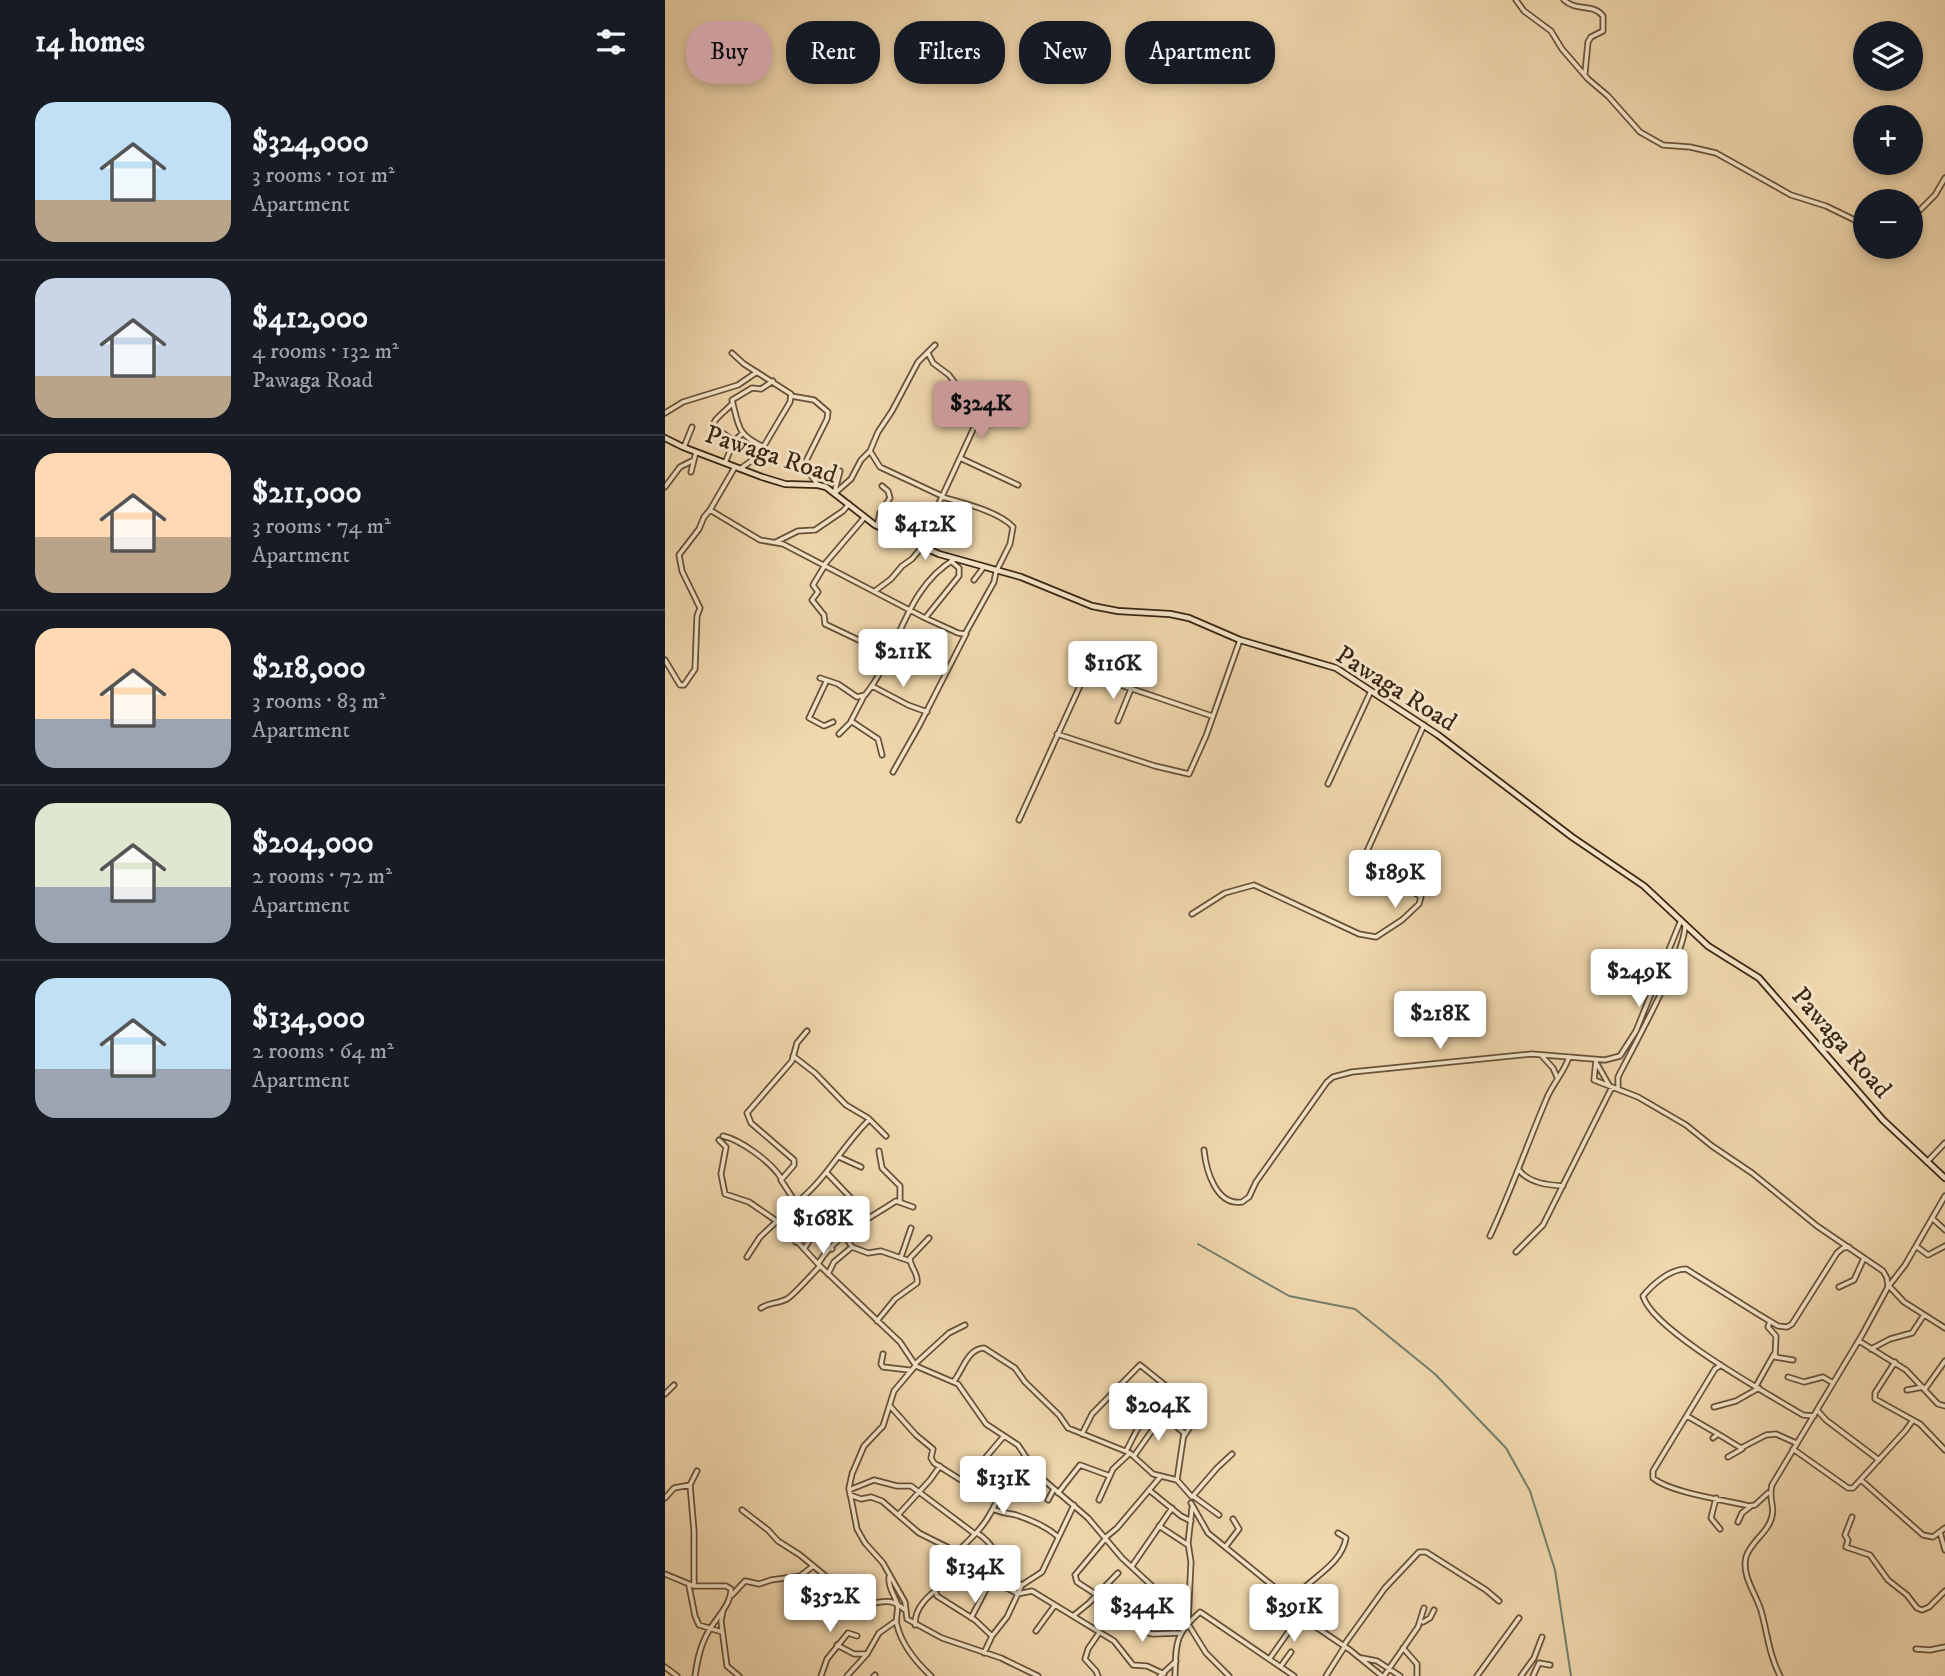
<!DOCTYPE html>
<html lang="en">
<head>
<meta charset="utf-8">
<style>
  body { margin:0; font-family:"IM FELL DW Pica",serif; background:#242831; color:#f1f3f6; height:100vh; display:flex; flex-direction:column; font-size:26px; white-space:nowrap }
  * { box-sizing:border-box; margin:0 }
  p { font-size:23px; color:#9ea1a6 }
  .icon { flex:none; width:38px; height:38px; fill:none; stroke:currentColor; stroke-width:2; stroke-linecap:round; stroke-linejoin:round }
  .map { position:relative; flex:1; overflow:hidden }
  .details { display:flex; flex-direction:column; background:#171b24; width:665px }
  .details>* { flex:none }
  .top-card { position:absolute; left:21px; top:21px; width:665px; height:63px; display:flex; gap:14px }
  .controls { position:absolute; left:1188px; top:21px; display:grid; gap:14px }
  .controls a { display:grid; place-items:center; width:70px; height:70px; border-radius:50%; background:#171b24; box-shadow:0 4px 10px #0003; font-size:35px }
  .price { position:absolute; translate:-50% -60px; padding:0 16px; border-radius:7px; background:#fff; color:#222; font-size:23px; line-height:46px; filter:drop-shadow(0 2px 4px #0008) }
  .price::after { content:''; position:absolute; left:50%; top:42px; width:21px; height:16px; margin-left:-10px; background:inherit; clip-path:polygon(0 0,100% 0,50% 100%) }
  .price.active { background:#c59692; color:#111 }
  ul { padding:0; list-style:none }
  li { display:flex; align-items:center; gap:21px; height:175px; padding:0 35px }
  li+li { border-top:2px solid #363941 }
  li span { display:grid; place-items:center; flex:none; width:196px; height:140px; border-radius:21px; color:#555 }
  li>.icon { margin-inline-start:auto }
  span .icon { width:84px; height:84px; fill:#fffc; stroke-width:1 }
  li b { font-size:30px }
  h2 { display:flex; justify-content:space-between; align-items:center; height:84px; padding:0 35px; font-size:30px }
  .chip { padding:0 24px; border-radius:28px; background:#171b24; box-shadow:0 4px 10px #0003; font-size:24px; line-height:63px }
  .chip.active { background:#c59692; color:#111 }
  main { display:flex; flex:1; min-height:0 }
  .map>svg:first-child { display:block }
  .lines { fill:none; stroke-linecap:round; stroke-linejoin:round }
  .stream { stroke:#737f6c; stroke-width:2 }
  .street-casing { stroke:#66523a; stroke-width:7 }
  .secondary-casing { stroke:#382614; stroke-width:8 }
  .street { stroke:#f6e6ca; stroke-width:3.5 }
  .secondary { stroke:#f6e6ca; stroke-width:4.5 }
  .labels { text-anchor:middle; dominant-baseline:central; stroke-width:6; stroke-linejoin:round; paint-order:stroke }
  .street-label { font-size:26px; fill:#382614; stroke:#f6e6ca }
</style>
</head>
<body>
<main>
<section class="details">
<h2>14 homes<svg class="icon" aria-label="filters" viewBox="0 0 24 24"><path d="M4 7h16M4 17h16"/><circle cx="9" cy="7" r="2"/><circle cx="15" cy="17" r="2"/></svg></h2>
<ul>
<li><span style="background:linear-gradient(#bfe0f5 70%,#b9a48a 0)"><svg class="icon" aria-label="home" viewBox="0 0 24 24"><path d="M3 11l9-7 9 7M6 9v11h12V9"/></svg></span><div><b>$324,000</b><p>3 rooms · 101 m²</p><p>Apartment</p></div></li>
<li><span style="background:linear-gradient(#c9d6e8 70%,#b9a48a 0)"><svg class="icon" aria-label="home" viewBox="0 0 24 24"><path d="M3 11l9-7 9 7M6 9v11h12V9"/></svg></span><div><b>$412,000</b><p>4 rooms · 132 m²</p><p>Pawaga Road</p></div></li>
<li><span style="background:linear-gradient(#ffd9b3 60%,#b9a48a 0)"><svg class="icon" aria-label="home" viewBox="0 0 24 24"><path d="M3 11l9-7 9 7M6 9v11h12V9"/></svg></span><div><b>$211,000</b><p>3 rooms · 74 m²</p><p>Apartment</p></div></li>
<li><span style="background:linear-gradient(#ffd9b3 65%,#9aa5b1 0)"><svg class="icon" aria-label="home" viewBox="0 0 24 24"><path d="M3 11l9-7 9 7M6 9v11h12V9"/></svg></span><div><b>$218,000</b><p>3 rooms · 83 m²</p><p>Apartment</p></div></li>
<li><span style="background:linear-gradient(#dfe7d0 60%,#9aa5b1 0)"><svg class="icon" aria-label="home" viewBox="0 0 24 24"><path d="M3 11l9-7 9 7M6 9v11h12V9"/></svg></span><div><b>$204,000</b><p>2 rooms · 72 m²</p><p>Apartment</p></div></li>
<li><span style="background:linear-gradient(#bfe0f5 65%,#9aa5b1 0)"><svg class="icon" aria-label="home" viewBox="0 0 24 24"><path d="M3 11l9-7 9 7M6 9v11h12V9"/></svg></span><div><b>$134,000</b><p>2 rooms · 64 m²</p><p>Apartment</p></div></li>
</ul>
</section>
<div class="map">
<svg width="1280" height="1676" viewBox="0 0 1280 1676">
  <rect width="100%" height="100%" fill="#f1d8ae"/>
  <filter id="stains"><feTurbulence type="fractalNoise" baseFrequency=".00286" numOctaves="4"/><feColorMatrix values="0 0 0 0 .2 0 0 0 0 .09 0 0 0 0 .02 0 0 0 .5 -.17"/></filter>
  <radialGradient id="worn" r=".72"><stop offset=".6" stop-color="#630" stop-opacity="0"/><stop offset="1" stop-color="#630" stop-opacity=".3"/></radialGradient>
  <g class="lines">
    <!-- stream -->
    <path class="stream" d="M 533,1244 L 624,1296 L 690,1309 L 770,1374 L 841,1448 L 865,1491 L 890,1570 L 906,1676"/>
    <defs>
      <path id="street" d="M 851,0 L 859,11 L 886,31 L 897,49 L 923,79 L 943,96 L 975,132 L 998,145 L 1025,147 L 1051,153 L 1126,195 L 1161,206 L 1200,225
        M 899,0 C 912,12 928,3 938,16 L 938,31 L 926,37 L 923,42 L 920,73
        M 1246,242 L 1253,212 L 1270,195 L 1280,178
        M 270,345 L 253,362 L 227,411 L 213,432 L 205,451 L 215,467 L 277,496
        M 67,353 L 79,364 L 126,394 L 125,402 L 93,456 L 75,469
        M 263,353 L 268,363 L 284,375 L 293,387 L 313,401 L 318,408 L 263,527 L 265,551
        M 126,396 L 149,400 L 163,412 L 162,419 L 141,461 L 142,470 L 153,485
        M 67,404 C 44,427 41,421 69,441
        M 0,413 L 18,402 L 73,385 L 92,372
        M 19,447 L 27,427
        M 99,447 C 72,435 74,427 67,400 L 87,388 L 96,389 L 108,381
        M 295,458 L 353,485
        M 60,463 L 69,441 L 77,434
        M 26,472 L 31,452
        M 0,487 L 15,467 L 27,461
        M 170,490 L 175,471
        M 170,493 L 186,479 L 196,460 L 205,451
        M 45,510 L 95,540 L 118,544 L 258,617 L 293,633 L 300,634 L 329,582 L 331,572 L 345,544 L 348,527 C 335,512 296,502 277,497
        M 212,526 L 215,513 L 225,498 L 223,491 L 217,486
        M 111,542 L 133,531 L 150,530 L 178,511 L 184,504
        M 159,565 L 199,518
        M 160,565 L 148,585 L 153,592 L 147,600 L 159,615 L 160,624 L 223,654
        M 309,580 L 318,568
        M 210,591 L 226,579 L 237,566 L 247,559 L 257,547
        M 261,617 L 294,576 L 294,568 L 286,561
        M 0,660 L 15,685 L 19,685 L 30,669 L 32,616 L 35,608 L 17,571 L 14,555 L 34,529 L 39,517 L 45,510 L 70,467
        M 155,678 L 173,684 L 192,697 L 200,695 C 234,654 239,588 290,559
        M 161,682 L 144,718 L 159,726 L 168,722
        M 207,686 L 243,705 L 262,712
        M 186,721 L 213,739 L 217,755
        M 453,721 L 466,689
        M 174,734 L 185,723 L 199,696
        M 392,734 L 490,766 L 524,774 L 541,736 L 575,640
        M 228,772 L 254,726 L 301,634
        M 663,784 L 706,691
        M 354,820 L 419,677 L 435,678 L 547,716
        M 527,914 L 560,893 L 589,885 L 694,934 L 711,937 L 737,920 L 754,904 L 756,897 C 742,886 702,877 698,860 L 759,725
        M 142,1031 L 132,1043 L 127,1061 L 82,1113 L 86,1123 L 129,1160 L 129,1165 L 116,1180 L 131,1203 L 118,1219 L 118,1226 L 153,1264 L 235,1342 L 251,1366 L 293,1384 L 321,1424 L 353,1445 L 373,1475 L 423,1518 L 457,1558 L 500,1598 L 523,1624 L 541,1653 L 564,1676
        M 876,1055 L 888,1068 L 892,1077
        M 128,1056 L 150,1073 L 181,1105 L 203,1118 L 221,1136
        M 931,1060 L 929,1080 L 973,1097 L 1021,1125 L 1047,1146 L 1087,1173 L 1152,1226 L 1218,1271 L 1222,1278 L 1223,1287
        M 932,1064 L 944,1085
        M 953,1089 L 953,1077 C 967,1049 1022,951 1020,924
        M 58,1136 C 76,1140 106,1162 116,1178
        M 54,1140 L 61,1147 L 56,1174 L 60,1194 L 84,1202 L 113,1222
        M 539,1150 C 541,1170 551,1206 577,1202 L 584,1197 L 591,1182 L 662,1082 L 668,1077 L 687,1072 L 867,1054 L 940,1060 L 955,1056 L 971,1031 L 1016,920
        M 214,1151 L 217,1168 L 235,1186 L 235,1201
        M 174,1157 L 196,1167
        M 1262,1162 L 1280,1143
        M 854,1170 C 864,1183 882,1185 898,1186
        M 162,1173 L 203,1216
        M 131,1203 C 161,1180 177,1146 204,1120
        M 185,1214 L 195,1223
        M 1268,1219 L 1280,1230
        M 123,1232 L 134,1217
        M 825,1236 C 846,1191 862,1145 881,1100 C 887,1084 899,1073 904,1057
        M 131,1242 L 145,1231 L 154,1235 L 167,1249
        M 1251,1246 L 1263,1255 L 1280,1246
        M 187,1247 L 203,1253 L 216,1251 L 245,1261
        M 139,1249 L 146,1238 L 142,1233
        M 851,1252 L 878,1225 L 947,1087
        M 82,1257 L 95,1237 L 111,1222
        M 236,1257 L 246,1228
        M 153,1264 C 170,1235 204,1219 231,1201 L 248,1207
        M 163,1274 L 169,1262 L 187,1247 L 180,1236
        M 1224,1286 L 1239,1302 L 1280,1328
        M 1174,1287 L 1189,1280 L 1199,1258
        M 96,1308 C 105,1302 112,1304 122,1299 C 129,1295 148,1273 155,1266
        M 212,1321 L 230,1299 L 252,1283 C 254,1273 245,1268 245,1258 L 264,1238
        M 1105,1321 L 1103,1327 L 1111,1336 L 1110,1357 L 1128,1360
        M 1194,1341 L 1241,1370 L 1273,1404 L 1280,1406
        M 1206,1349 L 1225,1339 L 1247,1333 L 1259,1315
        M 218,1354 L 216,1364 L 218,1367 L 244,1370
        M 1230,1362 L 1210,1393 L 1210,1399 L 1255,1424 L 1280,1450
        M 250,1364 L 284,1333 L 300,1325
        M 251,1365 L 229,1391 L 218,1426 L 199,1446 L 187,1474 L 184,1488 L 192,1529 L 200,1543 L 218,1563 L 240,1602 L 242,1619 L 277,1638 L 336,1658 L 373,1676
        M 1056,1365 L 1050,1369 L 988,1471 L 988,1478 C 1006,1493 1060,1500 1084,1506 L 1090,1505 L 1103,1493
        M 1123,1377 L 1139,1382 L 1158,1377 L 1168,1383
        M 289,1381 C 298,1370 302,1349 319,1348 L 350,1368 L 360,1382 L 394,1415 L 403,1428 L 465,1453 L 488,1474 L 512,1480 L 527,1497
        M 1091,1386 L 1109,1354
        M 1260,1389 L 1280,1361
        M 1242,1390 L 1258,1387
        M 0,1394 L 9,1385
        M 225,1406 L 251,1435 L 268,1449 L 266,1458 L 269,1463 L 296,1480 L 316,1463 L 339,1436
        M 1049,1407 L 1071,1401 L 1094,1388
        M 1152,1410 L 1161,1420 L 1214,1460
        M 1022,1416 L 1053,1434
        M 1149,1416 L 1138,1415 C 1105,1395 987,1330 978,1296 C 988,1284 1005,1269 1021,1269 L 1093,1314 L 1113,1326 L 1122,1327 L 1127,1324 L 1172,1253 L 1178,1248 L 1184,1247
        M 417,1434 L 427,1414 L 475,1365 L 516,1398 L 535,1408 L 534,1413 L 519,1436
        M 1048,1438 L 1053,1434 L 1076,1448 L 1101,1435 L 1111,1434 L 1131,1443
        M 1128,1449 L 1183,1488 L 1188,1488 L 1241,1430 L 1248,1420
        M 461,1451 C 469,1437 474,1420 489,1412 L 498,1415 L 519,1433 L 512,1480
        M 469,1456 L 498,1415
        M 1063,1457 L 1077,1449
        M 1196,1480 L 1258,1535 L 1268,1537 L 1280,1528
        M 25,1485 L 29,1531 L 29,1586
        M 184,1490 L 209,1480 L 232,1486 L 246,1486 L 310,1534
        M 484,1490 L 516,1516 L 526,1521
        M 393,1493 L 415,1465 L 445,1476
        M 185,1495 L 196,1499 L 206,1497 L 217,1501 L 254,1533 L 292,1552 L 327,1575 L 330,1582 L 353,1594
        M 528,1496 L 554,1515
        M 527,1497 L 552,1468 L 567,1454
        M 0,1498 L 9,1488 L 25,1485 L 32,1471
        M 1051,1498 L 1046,1518 L 1055,1529
        M 383,1500 L 389,1489
        M 434,1500 L 448,1469 L 465,1453
        M 526,1503 L 543,1533 L 630,1604 L 646,1619 L 651,1627 L 685,1650 L 717,1676
        M 328,1509 C 335,1513 343,1513 351,1515 C 363,1519 382,1527 392,1536
        M 77,1510 L 103,1530 L 113,1541 L 135,1555 L 180,1592 L 202,1604 C 220,1602 225,1597 240,1610
        M 233,1515 L 265,1480 L 275,1466
        M 1187,1517 L 1180,1535 L 1183,1540 L 1181,1547 L 1205,1555 L 1223,1580 L 1242,1595 L 1252,1608 L 1257,1610 L 1264,1607 L 1280,1591
        M 1073,1522 L 1077,1513 L 1086,1506
        M 494,1526 L 523,1545
        M 1275,1532 L 1280,1550
        M 312,1533 C 319,1537 335,1552 332,1562 C 332,1563 326,1572 325,1573
        M 440,1538 L 452,1528 L 496,1476
        M 561,1546 L 574,1529 L 568,1519
        M 292,1552 C 304,1540 317,1529 325,1514 C 339,1490 337,1478 363,1460
        M 332,1563 L 356,1585
        M 467,1566 L 507,1508
        M 0,1574 L 29,1586 L 61,1586 L 66,1589 C 66,1607 47,1621 40,1638 C 34,1650 32,1663 30,1676
        M 224,1577 C 223,1588 229,1594 232,1603 C 234,1611 230,1618 232,1625 C 237,1646 251,1662 266,1676
        M 24,1586 L 30,1616 L 34,1625 L 57,1632
        M 270,1590 L 272,1596 L 310,1620 L 327,1636
        M 352,1594 L 367,1591 L 449,1641 L 468,1665 L 482,1666 L 499,1674
        M 67,1595 L 80,1581 L 94,1584 L 106,1580 L 135,1576 L 147,1567
        M 432,1595 L 412,1582 L 410,1575 L 441,1538
        M 628,1603 C 635,1582 676,1569 681,1538 L 673,1533
        M 459,1606 L 475,1631 L 488,1634 L 516,1633
        M 58,1611 L 56,1621 L 62,1666 L 74,1676
        M 408,1616 L 424,1603 L 453,1573
        M 306,1618 L 327,1578
        M 523,1622 L 526,1562 L 523,1543 L 527,1508
        M 758,1622 L 765,1618 L 769,1610
        M 250,1625 C 249,1603 272,1590 287,1577 C 292,1572 297,1565 301,1559
        M 371,1631 L 390,1605
        M 172,1645 L 189,1654 L 202,1654
        M 679,1645 L 720,1588 L 754,1552 L 761,1552 L 821,1590 L 834,1601
        M 738,1648 L 752,1664 L 752,1676
        M 1251,1649 L 1265,1650 L 1280,1647
        M 319,1653 L 327,1636 L 342,1617 L 357,1585 L 377,1572 L 409,1505
        M 605,1658 L 629,1624 L 636,1621 L 650,1627
        M 697,1658 L 712,1661 L 735,1676
        M 616,1666 L 626,1652
        M 0,1667 L 12,1676
        M 156,1676 L 162,1659 L 183,1633 L 192,1636
        M 182,1676 L 202,1654 L 214,1633 L 231,1621
        M 209,1676 L 210,1675
        M 433,1676 L 431,1671 L 420,1659 L 423,1649 L 434,1633
        M 495,1676 L 511,1661
        M 510,1676 C 511,1644 509,1635 535,1612 L 629,1676
        M 661,1676 L 680,1646
        M 719,1676 L 753,1627 L 759,1608
        M 812,1676 L 854,1618
        M 856,1676 L 869,1658 L 877,1637
        M 868,1676 L 874,1663 L 885,1665
        M 1115,1676 C 1104,1654 1103,1637 1097,1614 C 1093,1596 1076,1577 1081,1557 C 1086,1541 1104,1532 1107,1516 C 1110,1505 1103,1499 1107,1485 L 1197,1335 L 1223,1287 L 1240,1265 L 1280,1196"/>
      <path id="secondary" d="M 0,438 L 18,447 L 97,477 L 120,484 L 153,485 L 161,487 L 210,525 L 274,554 L 356,577 L 427,606 L 453,611 L 505,614 L 524,618 L 575,640 L 671,668 L 773,735 L 907,837 L 979,886 L 1043,946 L 1094,978 L 1218,1120 L 1280,1178"/>
    </defs>
    <!-- street casing -->
    <use href="#street" class="street-casing"/>
    <!-- secondary casing -->
    <use href="#secondary" class="secondary-casing"/>
    <!-- street -->
    <use href="#street" class="street"/>
    <!-- secondary -->
    <use href="#secondary" class="secondary"/>
  </g>
  <g class="labels">
    <!-- street labels -->
    <g class="street-label">
      <text transform="translate(106 455) rotate(18)">Pawaga Road</text>
      <text transform="translate(731 689) rotate(32)">Pawaga Road</text>
      <text transform="translate(1176 1043) rotate(49)">Pawaga Road</text>
    </g>
  </g>
  <rect width="100%" height="100%" filter="url(#stains)"/>
  <rect width="100%" height="100%" fill="url(#worn)"/>
</svg>
<div class="controls">
<a><svg class="icon" aria-label="layers" viewBox="0 0 24 24"><path d="M12 4l9 5-9 5-9-5zM3 14l9 5 9-5"/></svg></a>
<a>+</a>
<a>−</a>
</div>
<b class="price active" style="left:316px;top:441px">$324K</b>
<b class="price" style="left:260px;top:562px">$412K</b>
<b class="price" style="left:238px;top:689px">$211K</b>
<b class="price" style="left:448px;top:701px">$116K</b>
<b class="price" style="left:730px;top:910px">$189K</b>
<b class="price" style="left:974px;top:1009px">$249K</b>
<b class="price" style="left:775px;top:1051px">$218K</b>
<b class="price" style="left:158px;top:1256px">$168K</b>
<b class="price" style="left:493px;top:1443px">$204K</b>
<b class="price" style="left:338px;top:1516px">$131K</b>
<b class="price" style="left:310px;top:1605px">$134K</b>
<b class="price" style="left:165px;top:1634px">$352K</b>
<b class="price" style="left:477px;top:1644px">$344K</b>
<b class="price" style="left:629px;top:1644px">$391K</b>
<div class="top-card">
<a class="chip active">Buy</a>
<a class="chip">Rent</a>
<a class="chip">Filters</a>
<a class="chip">New</a>
<a class="chip">Apartment</a>
</div>
</div>
</main>
</body>
</html>
